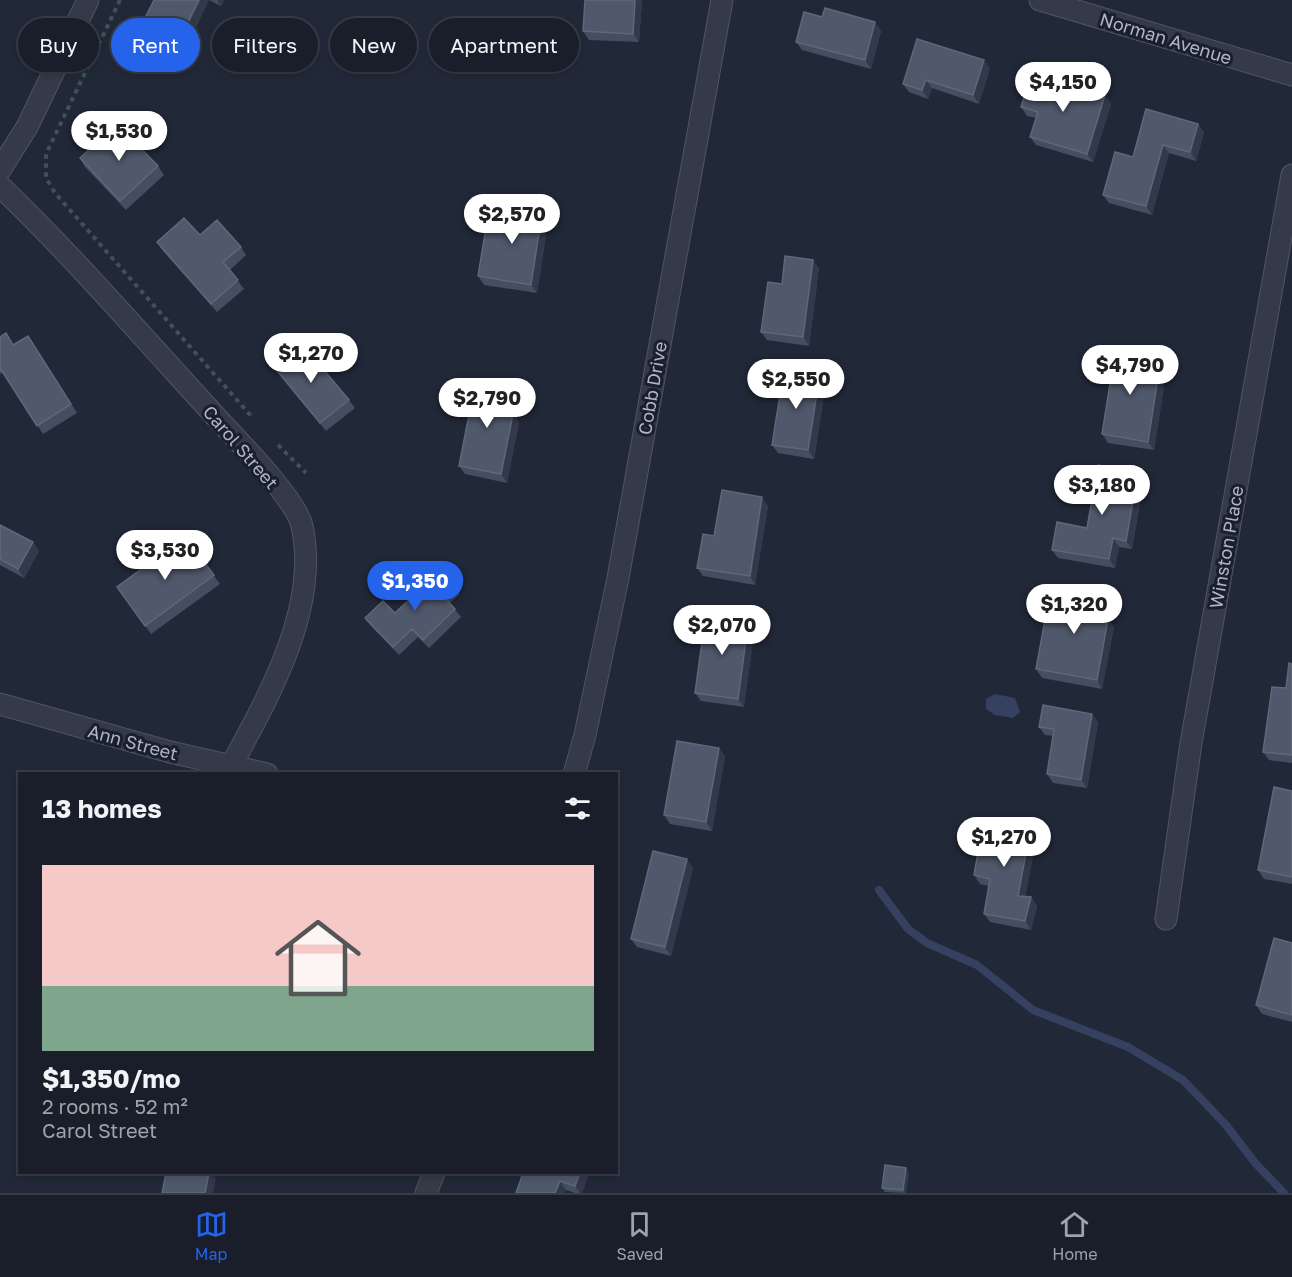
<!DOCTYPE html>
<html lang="en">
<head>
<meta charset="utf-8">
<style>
  body { margin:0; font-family:"Golos Text",sans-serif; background:#222732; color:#f1f3f6; height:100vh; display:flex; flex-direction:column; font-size:22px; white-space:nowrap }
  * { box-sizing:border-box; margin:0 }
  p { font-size:20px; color:#9fa2a8 }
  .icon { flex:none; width:33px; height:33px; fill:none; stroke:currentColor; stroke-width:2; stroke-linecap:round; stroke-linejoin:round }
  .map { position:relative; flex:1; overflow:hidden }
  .side { position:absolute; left:18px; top:772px; width:600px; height:402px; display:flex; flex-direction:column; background:#191e2a; border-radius:0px; box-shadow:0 3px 9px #0003,0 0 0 2px #373c47 }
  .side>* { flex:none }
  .banner { position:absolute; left:18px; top:18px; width:600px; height:54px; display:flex; gap:12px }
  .price { position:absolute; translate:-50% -51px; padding:0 14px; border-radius:21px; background:#fff; color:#222; font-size:20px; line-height:39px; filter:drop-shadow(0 2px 3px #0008) }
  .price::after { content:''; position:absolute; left:50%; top:36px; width:18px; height:14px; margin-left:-9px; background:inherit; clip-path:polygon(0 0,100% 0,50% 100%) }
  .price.on { background:#2563eb; color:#fff }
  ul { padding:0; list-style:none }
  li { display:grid; align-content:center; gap:12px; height:318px; padding:0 24px }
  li+li { border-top:2px solid #373c47 }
  li span { display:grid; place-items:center; height:186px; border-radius:0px; color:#555 }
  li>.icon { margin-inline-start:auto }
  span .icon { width:108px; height:108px; fill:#fffc; stroke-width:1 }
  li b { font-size:26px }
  h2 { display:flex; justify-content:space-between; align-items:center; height:72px; padding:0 24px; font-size:26px }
  .tag { padding:0 21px; border-radius:27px; background:#191e2a; box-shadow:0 3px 9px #0003,0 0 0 2px #373c47; font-size:21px; line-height:54px }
  .tag.on { background:#2563eb; color:#fff }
  .dock { display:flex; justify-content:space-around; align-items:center; height:84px; border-top:2px solid #373c47; background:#191e2a; font-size:16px; color:#9fa2a8 }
  .dock a { display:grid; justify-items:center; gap:3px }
  .dock .on { color:#2563eb }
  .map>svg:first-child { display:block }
  .water { fill:#35415f }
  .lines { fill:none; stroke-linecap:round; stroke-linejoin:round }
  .stream { stroke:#35415f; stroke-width:8 }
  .minor-casing { stroke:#4f5563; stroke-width:23 }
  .path { stroke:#415157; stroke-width:4; stroke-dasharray:4.5 4.5; stroke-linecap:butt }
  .minor { stroke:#353a49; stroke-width:21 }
  .wall { fill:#454d60 }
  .shaded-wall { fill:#32394b }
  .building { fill:#50586b; stroke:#5f6779; stroke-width:1.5 }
  .labels { text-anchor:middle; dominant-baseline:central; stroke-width:6; stroke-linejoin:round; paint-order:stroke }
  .street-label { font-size:18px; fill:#afb5c5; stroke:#1a1f2d }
</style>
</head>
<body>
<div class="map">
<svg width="1292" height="1193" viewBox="0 0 1292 1193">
  <rect width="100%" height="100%" fill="#212838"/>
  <!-- water -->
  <path class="water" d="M 995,694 L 1015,698 L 1020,712 L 1013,718 L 995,715 L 986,709 L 986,699 Z"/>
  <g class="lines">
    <!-- stream -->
    <path class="stream" d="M 879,890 L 908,929 L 927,943 L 977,965 L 1033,1010 L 1128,1047 L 1183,1080 L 1226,1125 L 1256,1164 L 1284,1193"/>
    <defs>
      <path id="minor" d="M 1040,0 L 1292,75
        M 0,170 L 27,127 L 88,0
        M 0,186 C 77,260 146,341 218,419 C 238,441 296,499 302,526 C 320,608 268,697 231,766
        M 0,704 L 170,752 L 267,774
        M 574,774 L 585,735 L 618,578 L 722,0
        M 1166,919 L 1191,743 L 1292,175
        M 426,1193 L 434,1173"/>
    </defs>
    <!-- minor casing -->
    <use href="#minor" class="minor-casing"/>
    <!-- path -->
    <path class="path" d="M 120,0 L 46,154 L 46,178 L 55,193 L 251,416
      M 278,445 L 306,473"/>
    <!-- minor -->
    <use href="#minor" class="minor"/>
  </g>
  <!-- wall -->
  <path class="wall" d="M 154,0 L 224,0 L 221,6 L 209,0 L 183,54 L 146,36 L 140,28 Z
    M 642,0 L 639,42 L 589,40 L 583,31 Z
    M 822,17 L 875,22 L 881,31 L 871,69 L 802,50 L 796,42 Z
    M 990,68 L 979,104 L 932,88 L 928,99 L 909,92 L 903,84 Z
    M 1105,95 L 1111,104 L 1093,162 L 1036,145 L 1030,137 L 1036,118 L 1027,116 L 1021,107 Z
    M 1198,124 L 1204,132 L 1196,161 L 1169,153 L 1152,215 L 1109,203 L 1103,195 L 1133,157 Z
    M 80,158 L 158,166 L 164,175 L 126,210 L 85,167 Z
    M 544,200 L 550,209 L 537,293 L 484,285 L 478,276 L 520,220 Z
    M 200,235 L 241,247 L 246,255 L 230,270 L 244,289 L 217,312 L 163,251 L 157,242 Z
    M 819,268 L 809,346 L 767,340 L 761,332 L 782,284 Z
    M 0,337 L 14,345 L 34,345 L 77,413 L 43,434 L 3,372 L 0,374 Z
    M 1150,351 L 1156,360 L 1154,376 L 1164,386 L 1154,450 L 1108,443 L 1102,434 Z
    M 274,367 L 349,400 L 355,408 L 326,431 Z
    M 820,374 L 826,383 L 814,459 L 778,453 L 772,445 Z
    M 513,394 L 509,413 L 513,414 L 519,422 L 507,483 L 465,474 L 459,466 Z
    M 1144,480 L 1132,549 L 1119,547 L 1115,568 L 1058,558 L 1052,550 L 1087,528 Z
    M 768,506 L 755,585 L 703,576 L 697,568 L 714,536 Z
    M 0,525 L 33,542 L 39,551 L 24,578 L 0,565 Z
    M 185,537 L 220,584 L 151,634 L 117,587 Z
    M 454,586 L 460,594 L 450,603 L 461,617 L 429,648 L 418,637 L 399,655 L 371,626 L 365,618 L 395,613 Z
    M 1109,598 L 1105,618 L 1114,627 L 1102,689 L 1042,678 L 1036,669 L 1074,603 Z
    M 749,618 L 755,626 L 744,707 L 701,701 L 695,693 Z
    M 1292,664 L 1292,763 L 1269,760 L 1263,752 L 1286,688 Z
    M 1092,714 L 1098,722 L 1087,788 L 1053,783 L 1047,774 L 1053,736 L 1045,735 L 1039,727 Z
    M 725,756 L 712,831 L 670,824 L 664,815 Z
    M 1292,791 L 1292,884 L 1264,879 L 1258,870 Z
    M 998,828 L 1037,835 L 1025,897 L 1031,897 L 1037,906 L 1031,930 L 990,922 L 984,914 L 989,886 L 980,884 L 974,875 Z
    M 693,868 L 671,956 L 637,947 L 631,939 Z
    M 1292,943 L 1292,1022 L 1262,1014 L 1256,1005 Z
    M 523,1173 L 589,1173 L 582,1193 L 575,1193 L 566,1190 L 564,1193 L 516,1193 Z
    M 909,1173 L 906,1193 L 885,1192 L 882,1188 Z"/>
  <!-- shaded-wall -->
  <path class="shaded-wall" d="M 199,0 L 209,0 L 183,54 L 177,45 Z
    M 217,0 L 224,0 L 221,6 Z
    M 635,0 L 642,0 L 639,42 L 633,34 Z
    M 875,22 L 881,31 L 871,69 L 865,60 Z
    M 984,60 L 990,68 L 979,104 L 973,95 Z
    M 926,80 L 932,88 L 928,99 L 922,90 Z
    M 1105,95 L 1111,104 L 1093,162 L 1087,154 Z
    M 1198,124 L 1204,132 L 1196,161 L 1190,152 Z
    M 1163,145 L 1169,153 L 1152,215 L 1146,206 Z
    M 544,200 L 550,209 L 537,293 L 531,285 Z
    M 813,260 L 819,268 L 809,346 L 803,337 Z
    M 1150,351 L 1156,360 L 1153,384 L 1147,375 Z
    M 820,374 L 826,383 L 814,459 L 808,450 Z
    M 1158,377 L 1164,386 L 1154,450 L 1148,442 Z
    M 507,386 L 513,394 L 508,420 L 502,412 Z
    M 513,414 L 519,422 L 507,483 L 501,474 Z
    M 1138,472 L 1144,480 L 1132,549 L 1126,541 Z
    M 762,497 L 768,506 L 755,585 L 750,576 Z
    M 1113,538 L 1119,547 L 1115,568 L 1109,559 Z
    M 33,542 L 39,551 L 24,578 L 18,569 Z
    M 1103,589 L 1109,598 L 1104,625 L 1098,617 Z
    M 749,618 L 755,626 L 744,707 L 738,699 Z
    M 1108,619 L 1114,627 L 1102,689 L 1097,680 Z
    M 1092,714 L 1098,722 L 1087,788 L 1081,780 Z
    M 719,748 L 725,756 L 712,831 L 706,822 Z
    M 1031,826 L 1037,835 L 1024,904 L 1018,896 Z
    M 687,859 L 693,868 L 671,956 L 665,947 Z
    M 1031,897 L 1037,906 L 1031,930 L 1025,921 Z
    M 906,1168 L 909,1173 L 906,1193 L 905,1193 L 903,1190 Z
    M 209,1173 L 211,1173 L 216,1179 L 213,1193 L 205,1193 Z
    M 580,1173 L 589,1173 L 582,1193 L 580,1193 L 575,1186 Z
    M 560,1181 L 566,1190 L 564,1193 L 555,1193 Z"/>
  <!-- building -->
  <path class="building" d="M 154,0 L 199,0 L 177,45 L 140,28 Z
    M 585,0 L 635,0 L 633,34 L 583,31 Z
    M 825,8 L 875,22 L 865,60 L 796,42 L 804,12 L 822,17 Z
    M 917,39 L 984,60 L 973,95 L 926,80 L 922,90 L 903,84 Z
    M 1031,73 L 1105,95 L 1087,154 L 1030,137 L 1038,112 L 1021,107 Z
    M 1146,109 L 1198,124 L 1190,152 L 1163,145 L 1146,206 L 1103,195 L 1115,152 L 1133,157 Z
    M 117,124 L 158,166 L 120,201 L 80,158 Z
    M 524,197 L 544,200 L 531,285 L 478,276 L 488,215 L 520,220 Z
    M 184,218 L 200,235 L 217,220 L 241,247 L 223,262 L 238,280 L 211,304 L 157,242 Z
    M 785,256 L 813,260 L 803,337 L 761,332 L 768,282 L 782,284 Z
    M 6,333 L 13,345 L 28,336 L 71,404 L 37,426 L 0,368 L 0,337 Z
    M 302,344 L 349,400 L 320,423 L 274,367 Z
    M 1116,346 L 1150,351 L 1147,375 L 1158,377 L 1148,442 L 1102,434 Z
    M 784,369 L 820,374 L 808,450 L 772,445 Z
    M 476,379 L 507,386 L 502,412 L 513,414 L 501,474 L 459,466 Z
    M 1098,465 L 1138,472 L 1126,541 L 1113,538 L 1109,559 L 1052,550 L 1057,522 L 1087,528 Z
    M 722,490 L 762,497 L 750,576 L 697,568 L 703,534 L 714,536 Z
    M 0,525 L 33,542 L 18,569 L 0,559 Z
    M 185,537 L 214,575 L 145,626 L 117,587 Z
    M 439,571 L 454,586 L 443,596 L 455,609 L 423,640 L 412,629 L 393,647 L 365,618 L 383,601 L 395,613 Z
    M 1077,585 L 1103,589 L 1098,617 L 1108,619 L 1097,680 L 1036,669 L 1049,598 L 1074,603 Z
    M 706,612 L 749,618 L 738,699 L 695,693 Z
    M 1289,663 L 1292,664 L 1292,755 L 1263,752 L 1272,687 L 1286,688 Z
    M 1043,705 L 1092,714 L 1081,780 L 1047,774 L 1054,729 L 1039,727 Z
    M 677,741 L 719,748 L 706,822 L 664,815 Z
    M 1274,787 L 1292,791 L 1292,877 L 1258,870 Z
    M 1001,819 L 1031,826 L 1018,896 L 1031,897 L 1025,921 L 984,914 L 990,879 L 974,875 L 983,824 L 998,828 Z
    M 653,851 L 687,859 L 665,947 L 631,939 Z
    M 1274,938 L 1292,943 L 1292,1015 L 1256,1005 Z
    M 885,1165 L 906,1168 L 903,1190 L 882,1188 Z
    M 166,1173 L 209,1173 L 205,1193 L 162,1193 Z
    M 523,1173 L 580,1173 L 575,1186 L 560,1181 L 555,1193 L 516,1193 Z"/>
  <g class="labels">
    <!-- street labels -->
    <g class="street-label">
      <text transform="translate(1166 38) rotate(17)">Norman Avenue</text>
      <text transform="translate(652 388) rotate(-80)">Cobb Drive</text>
      <text transform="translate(241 447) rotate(49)">Carol Street</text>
      <text transform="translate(1226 547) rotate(-80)">Winston Place</text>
      <text transform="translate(133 742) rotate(15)">Ann Street</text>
    </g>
  </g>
</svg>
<b class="price" style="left:1063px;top:113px">$4,150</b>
<b class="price" style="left:119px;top:162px">$1,530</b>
<b class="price" style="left:512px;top:245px">$2,570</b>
<b class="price" style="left:311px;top:384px">$1,270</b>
<b class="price" style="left:1130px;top:396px">$4,790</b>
<b class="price" style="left:796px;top:410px">$2,550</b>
<b class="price" style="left:487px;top:429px">$2,790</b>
<b class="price" style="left:1102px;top:516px">$3,180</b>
<b class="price" style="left:165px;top:581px">$3,530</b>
<b class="price on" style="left:415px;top:612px">$1,350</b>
<b class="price" style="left:1074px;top:635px">$1,320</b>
<b class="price" style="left:722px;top:656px">$2,070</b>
<b class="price" style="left:1004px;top:868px">$1,270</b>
<div class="banner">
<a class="tag">Buy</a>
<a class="tag on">Rent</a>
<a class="tag">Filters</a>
<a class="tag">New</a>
<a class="tag">Apartment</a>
</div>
<section class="side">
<h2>13 homes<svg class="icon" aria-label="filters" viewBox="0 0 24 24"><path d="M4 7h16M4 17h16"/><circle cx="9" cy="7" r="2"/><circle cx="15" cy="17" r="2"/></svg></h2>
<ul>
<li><span style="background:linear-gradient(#f6c9c9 65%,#7fa58c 0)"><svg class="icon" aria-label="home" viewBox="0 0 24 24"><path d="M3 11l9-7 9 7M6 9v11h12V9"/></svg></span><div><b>$1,350/mo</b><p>2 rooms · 52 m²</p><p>Carol Street</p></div></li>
</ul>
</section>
</div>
<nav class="dock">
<a class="on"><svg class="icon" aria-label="map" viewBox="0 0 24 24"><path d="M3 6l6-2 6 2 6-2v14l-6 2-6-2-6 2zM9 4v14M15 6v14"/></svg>Map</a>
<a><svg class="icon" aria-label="saved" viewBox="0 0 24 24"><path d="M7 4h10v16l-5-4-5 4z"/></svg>Saved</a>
<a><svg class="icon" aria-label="home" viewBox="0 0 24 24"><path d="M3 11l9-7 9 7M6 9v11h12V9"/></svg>Home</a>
</nav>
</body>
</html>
